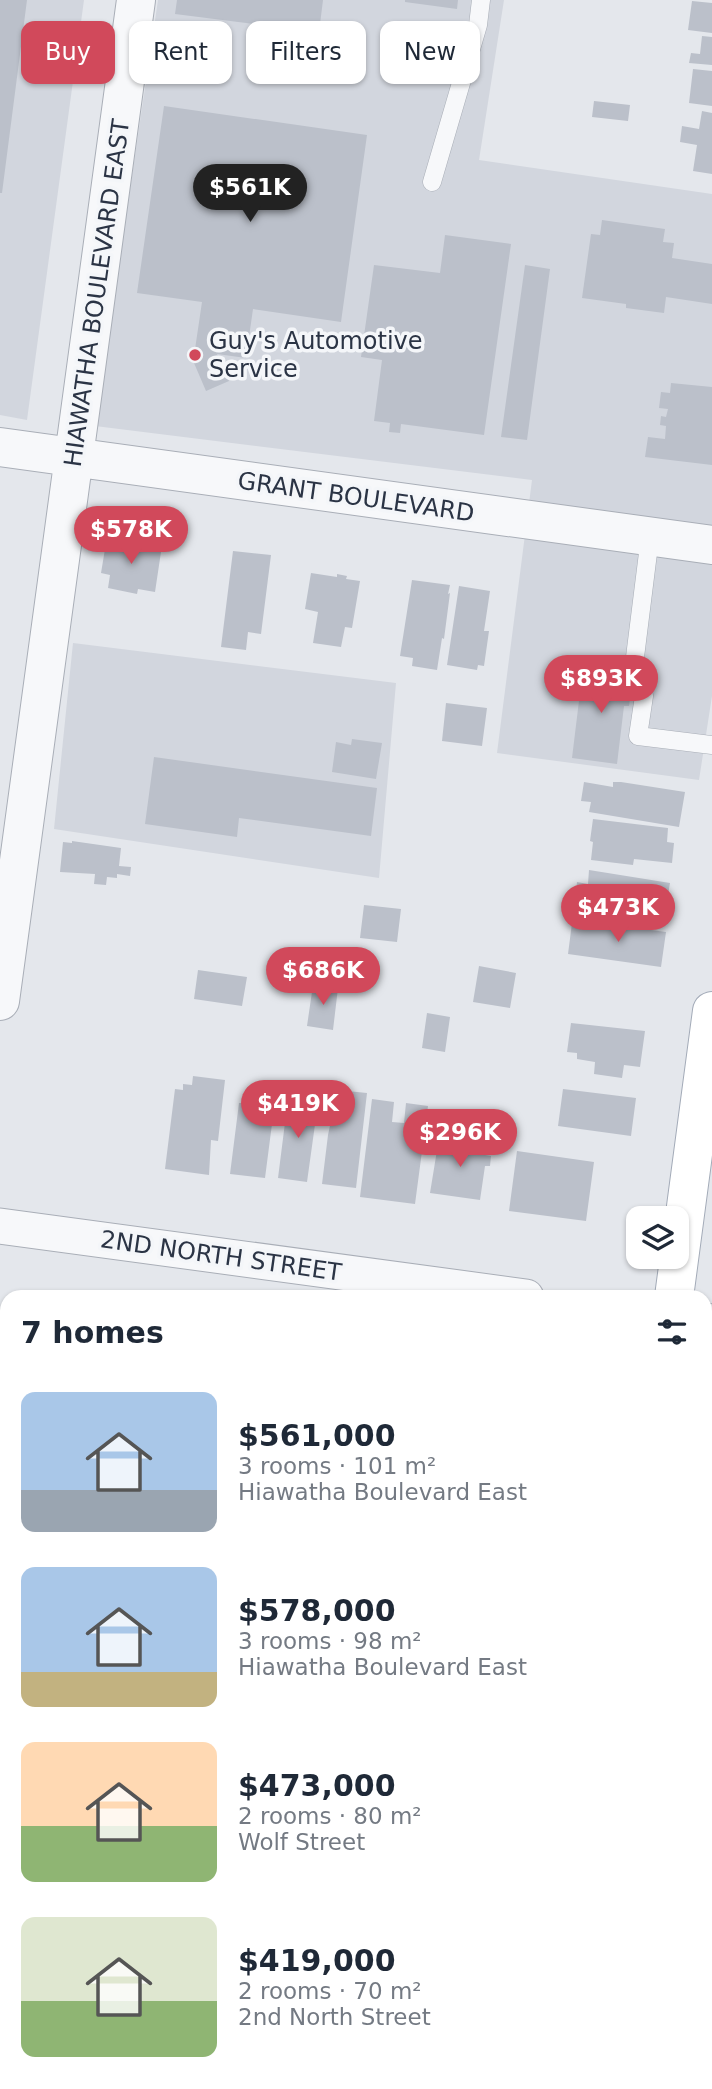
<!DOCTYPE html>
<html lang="en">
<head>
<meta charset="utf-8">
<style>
  body { margin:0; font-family:"DejaVu Sans",sans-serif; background:#f6f6f7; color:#1f2937; height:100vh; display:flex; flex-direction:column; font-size:26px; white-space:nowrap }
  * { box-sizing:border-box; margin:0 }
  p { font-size:23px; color:#747a83 }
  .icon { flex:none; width:38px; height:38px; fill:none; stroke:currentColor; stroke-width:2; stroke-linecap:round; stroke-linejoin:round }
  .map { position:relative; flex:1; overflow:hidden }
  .side { position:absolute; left:0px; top:1290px; width:712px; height:800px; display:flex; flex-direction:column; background:#fff; border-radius:21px 21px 0 0; box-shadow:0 2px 5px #0004 }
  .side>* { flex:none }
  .banner { position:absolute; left:21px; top:21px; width:670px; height:63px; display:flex; gap:14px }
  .fabs { position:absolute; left:626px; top:1206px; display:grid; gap:14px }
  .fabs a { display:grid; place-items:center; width:63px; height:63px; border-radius:14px; background:#fff; box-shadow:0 2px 5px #0004; font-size:35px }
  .price { position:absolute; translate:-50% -60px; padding:0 16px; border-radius:24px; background:#d1495b; color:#fff; font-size:23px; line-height:46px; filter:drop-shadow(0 2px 4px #0008) }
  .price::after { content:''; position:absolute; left:50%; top:42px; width:21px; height:16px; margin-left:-10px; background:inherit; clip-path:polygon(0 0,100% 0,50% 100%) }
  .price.active { background:#222; color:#fff }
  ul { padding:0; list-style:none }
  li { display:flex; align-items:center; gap:21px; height:175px; padding:0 21px }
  li span { display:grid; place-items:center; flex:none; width:196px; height:140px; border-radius:14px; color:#555 }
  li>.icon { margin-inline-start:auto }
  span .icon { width:84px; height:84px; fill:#fffc; stroke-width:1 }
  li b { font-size:30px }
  h2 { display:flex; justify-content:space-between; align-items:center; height:84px; padding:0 21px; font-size:30px }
  .pill { padding:0 24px; border-radius:14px; background:#fff; box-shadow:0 2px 5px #0004; font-size:24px; line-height:63px }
  .pill.active { background:#d1495b; color:#fff }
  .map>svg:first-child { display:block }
  .built { fill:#d2d6de }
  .building { fill:#bbc0ca }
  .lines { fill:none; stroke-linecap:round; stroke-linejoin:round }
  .service-casing { stroke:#a9aeb7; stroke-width:19 }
  .minor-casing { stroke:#a9aeb7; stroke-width:37 }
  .tertiary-casing { stroke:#a9aeb7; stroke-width:40 }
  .primary-casing { stroke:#a3abb8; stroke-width:40 }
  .service { stroke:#f7f8fa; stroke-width:18 }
  .minor { stroke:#f7f8fa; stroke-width:35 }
  .tertiary { stroke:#f7f8fa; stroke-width:38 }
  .primary { stroke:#fff; stroke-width:38 }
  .poi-dot { fill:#d1495b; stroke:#f4f6f9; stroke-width:2.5 }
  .labels { text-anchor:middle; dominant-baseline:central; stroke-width:7; stroke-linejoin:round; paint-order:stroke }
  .street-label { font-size:24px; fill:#2b3445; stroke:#f4f6f9 }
  .poi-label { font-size:24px; fill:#2b3445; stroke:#f4f6f9; text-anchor:start }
</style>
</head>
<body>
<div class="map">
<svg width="712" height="2089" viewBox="0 0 712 2089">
  <rect width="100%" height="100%" fill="#e4e7ec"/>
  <!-- built -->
  <path class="built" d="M 0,0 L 84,0 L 27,420 L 0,415 Z
    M 158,0 L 504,0 L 479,160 L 712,194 L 712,696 L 699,780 L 497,753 L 532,480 L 95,426 Z
    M 73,643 L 396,683 L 379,878 L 54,829 Z
    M 0,1409 L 7,1410 L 7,1838 L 0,1904 Z
    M 705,1593 L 712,1594 L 712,1807 L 705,1806 Z"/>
  <!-- building -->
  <path class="building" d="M 0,0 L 27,0 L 2,193 L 0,193 Z
    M 177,0 L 323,0 L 319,32 L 175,14 Z
    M 405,0 L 458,0 L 457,9 L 405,2 Z
    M 692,1 L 712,3 L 712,33 L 688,30 Z
    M 702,36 L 712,37 L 712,65 L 689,63 L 691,53 L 700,54 Z
    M 693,69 L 712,71 L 712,106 L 689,103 Z
    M 594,101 L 630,105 L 628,121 L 592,117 Z
    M 164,106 L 367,135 L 341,322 L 253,309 L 246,358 L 217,354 L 229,381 L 206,391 L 191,356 L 194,356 L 202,302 L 137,293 Z
    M 702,111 L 712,113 L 712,174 L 693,171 L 697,145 L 680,142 L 682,126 L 699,129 Z
    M 602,220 L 665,229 L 663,242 L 674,243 L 672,258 L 712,264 L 712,304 L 666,297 L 664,313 L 626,308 L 626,304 L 582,298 L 591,234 L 600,235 Z
    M 445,235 L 511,244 L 484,435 L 401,424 L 400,433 L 389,432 L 390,423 L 374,421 L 382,360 L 361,357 L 374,265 L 440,273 Z
    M 525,265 L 550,269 L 527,440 L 501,437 Z
    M 671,383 L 712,387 L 712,465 L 645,457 L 648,437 L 665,439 L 666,426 L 660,425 L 661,416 L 666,417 L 668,409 L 659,408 L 661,392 L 670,393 Z
    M 107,537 L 154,546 L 154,550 L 161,552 L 155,592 L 138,589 L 137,594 L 108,588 L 110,575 L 101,573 Z
    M 233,551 L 271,555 L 261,634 L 248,632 L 246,650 L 221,647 Z
    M 311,573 L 337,577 L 337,574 L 347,576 L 346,579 L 360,581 L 352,628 L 345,627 L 341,647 L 313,643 L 318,612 L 305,609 Z
    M 412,580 L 450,585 L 448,594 L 450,593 L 444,639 L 442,638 L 437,670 L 412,666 L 413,658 L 400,656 Z
    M 459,586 L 490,591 L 484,631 L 489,631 L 484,666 L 478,665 L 477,670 L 447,665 Z
    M 583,668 L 633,675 L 629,706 L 624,706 L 617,764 L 572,758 Z
    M 446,703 L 487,708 L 482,746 L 442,741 Z
    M 352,739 L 382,743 L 376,779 L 332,772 L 336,742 L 351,745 Z
    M 154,757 L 377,788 L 371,836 L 239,818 L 237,837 L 145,824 Z
    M 584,782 L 613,787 L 613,782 L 621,782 L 685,792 L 679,827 L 589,812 L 591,802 L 581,801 Z
    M 593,819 L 668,828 L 667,842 L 674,843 L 672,863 L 634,859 L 633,865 L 591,860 L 593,842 L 590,841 Z
    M 72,841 L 121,848 L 119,866 L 131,867 L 130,876 L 117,874 L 117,878 L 107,877 L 106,885 L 94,884 L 95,874 L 60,872 L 63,842 L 72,843 Z
    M 589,870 L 670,883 L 665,913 L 575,900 L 577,882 L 588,884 Z
    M 364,905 L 401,909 L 397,942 L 360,938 Z
    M 591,922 L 666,932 L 661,967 L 568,954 L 572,923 L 590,926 Z
    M 479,966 L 516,973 L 510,1008 L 473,1002 Z
    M 198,970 L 247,977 L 242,1006 L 194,999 Z
    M 313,985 L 338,988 L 333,1030 L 307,1026 Z
    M 427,1013 L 450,1017 L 445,1052 L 422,1048 Z
    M 571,1023 L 645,1031 L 640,1067 L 624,1065 L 622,1078 L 594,1074 L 595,1062 L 577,1059 L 577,1053 L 567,1052 Z
    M 193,1076 L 225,1080 L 218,1141 L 211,1140 L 209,1175 L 165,1169 L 175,1089 L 183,1090 L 183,1084 L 192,1085 Z
    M 247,1087 L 283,1091 L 279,1125 L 272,1124 L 265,1178 L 230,1174 L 239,1103 L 245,1103 Z
    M 563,1089 L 636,1098 L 631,1136 L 558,1126 Z
    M 337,1090 L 367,1093 L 356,1188 L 322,1184 L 328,1135 L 331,1121 L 333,1122 Z
    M 288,1099 L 318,1103 L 307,1182 L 278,1178 Z
    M 372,1099 L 394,1102 L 392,1122 L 404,1123 L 406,1103 L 428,1106 L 415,1204 L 360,1197 Z
    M 439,1138 L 465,1142 L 465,1139 L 487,1143 L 485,1155 L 491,1156 L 490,1166 L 485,1166 L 480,1200 L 430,1193 Z
    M 517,1151 L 594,1162 L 586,1221 L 509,1211 Z
    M 711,1491 L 712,1491 L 712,1538 L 705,1537 L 705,1498 L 709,1499 Z
    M 705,1549 L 712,1550 L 712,1591 L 705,1590 Z
    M 705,1601 L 712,1602 L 712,1651 L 705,1650 Z
    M 0,1688 L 7,1689 L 7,1715 L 0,1714 Z
    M 0,1723 L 7,1724 L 7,1768 L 0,1767 Z
    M 705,1811 L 712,1812 L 712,1848 L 705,1847 Z
    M 705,1949 L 712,1950 L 712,1979 L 710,1979 L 707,2001 L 705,2001 Z"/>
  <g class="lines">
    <defs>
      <path id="service" d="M 432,182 L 478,25 L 481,0
        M 650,537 L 635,657 L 644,696 L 638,736 L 712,745
        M 0,1444 L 7,1445
        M 705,1684 L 712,1686"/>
      <path id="minor" d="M 0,1226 L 526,1297
        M 705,1321 L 712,1322
        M 0,1993 L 7,1994
        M 587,2082 L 637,2089"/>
      <path id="tertiary" d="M 0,447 L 712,545
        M 0,1001 L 136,0"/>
      <path id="primary" d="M 674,1297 L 712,1011
        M 566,2089 L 567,2082"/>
    </defs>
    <!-- service casing -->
    <use href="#service" class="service-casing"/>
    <!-- minor casing -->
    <use href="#minor" class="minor-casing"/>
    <!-- tertiary casing -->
    <use href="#tertiary" class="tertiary-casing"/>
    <!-- primary casing -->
    <use href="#primary" class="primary-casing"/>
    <!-- service -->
    <use href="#service" class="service"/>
    <!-- minor -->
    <use href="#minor" class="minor"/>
    <!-- tertiary -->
    <use href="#tertiary" class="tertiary"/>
    <!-- primary -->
    <use href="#primary" class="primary"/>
  </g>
  <!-- markers -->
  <circle class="poi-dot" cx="195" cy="355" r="7"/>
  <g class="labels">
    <!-- street labels -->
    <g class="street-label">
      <text transform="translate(97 293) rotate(-82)">HIAWATHA BOULEVARD EAST</text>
      <text transform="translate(356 497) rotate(8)">GRANT BOULEVARD</text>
      <text transform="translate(221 1256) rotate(8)">2ND NORTH STREET</text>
    </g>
    <!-- poi labels -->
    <g class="poi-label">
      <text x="209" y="341">Guy's Automotive<tspan x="209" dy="28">Service</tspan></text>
    </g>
  </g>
</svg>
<div class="fabs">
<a><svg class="icon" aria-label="layers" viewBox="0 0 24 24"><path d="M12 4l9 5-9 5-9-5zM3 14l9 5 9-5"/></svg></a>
</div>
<b class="price active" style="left:250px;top:224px">$561K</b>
<b class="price" style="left:131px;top:566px">$578K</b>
<b class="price" style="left:601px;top:715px">$893K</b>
<b class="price" style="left:618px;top:944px">$473K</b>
<b class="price" style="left:323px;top:1007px">$686K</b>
<b class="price" style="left:298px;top:1140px">$419K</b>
<b class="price" style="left:460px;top:1169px">$296K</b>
<div class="banner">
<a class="pill active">Buy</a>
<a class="pill">Rent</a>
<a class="pill">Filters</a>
<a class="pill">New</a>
</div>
<section class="side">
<h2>7 homes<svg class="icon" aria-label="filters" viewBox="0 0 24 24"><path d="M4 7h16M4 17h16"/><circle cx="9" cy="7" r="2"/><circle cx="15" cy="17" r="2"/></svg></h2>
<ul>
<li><span style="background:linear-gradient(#a9c7e8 70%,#9aa5b1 0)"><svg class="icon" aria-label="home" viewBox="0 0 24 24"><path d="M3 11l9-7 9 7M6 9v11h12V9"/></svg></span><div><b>$561,000</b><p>3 rooms · 101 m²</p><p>Hiawatha Boulevard East</p></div></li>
<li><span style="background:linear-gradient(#a9c7e8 75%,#c2b280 0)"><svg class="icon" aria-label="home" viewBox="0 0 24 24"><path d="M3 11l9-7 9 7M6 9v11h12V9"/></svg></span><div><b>$578,000</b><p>3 rooms · 98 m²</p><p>Hiawatha Boulevard East</p></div></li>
<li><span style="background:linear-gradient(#ffd9b3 60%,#8fb573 0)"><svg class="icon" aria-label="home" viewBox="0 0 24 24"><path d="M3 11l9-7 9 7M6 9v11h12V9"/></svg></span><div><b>$473,000</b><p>2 rooms · 80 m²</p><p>Wolf Street</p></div></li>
<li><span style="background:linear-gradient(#dfe7d0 60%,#8fb573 0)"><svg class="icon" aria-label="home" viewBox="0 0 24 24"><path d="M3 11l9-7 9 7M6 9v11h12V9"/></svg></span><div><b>$419,000</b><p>2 rooms · 70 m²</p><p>2nd North Street</p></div></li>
</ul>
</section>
</div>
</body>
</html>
